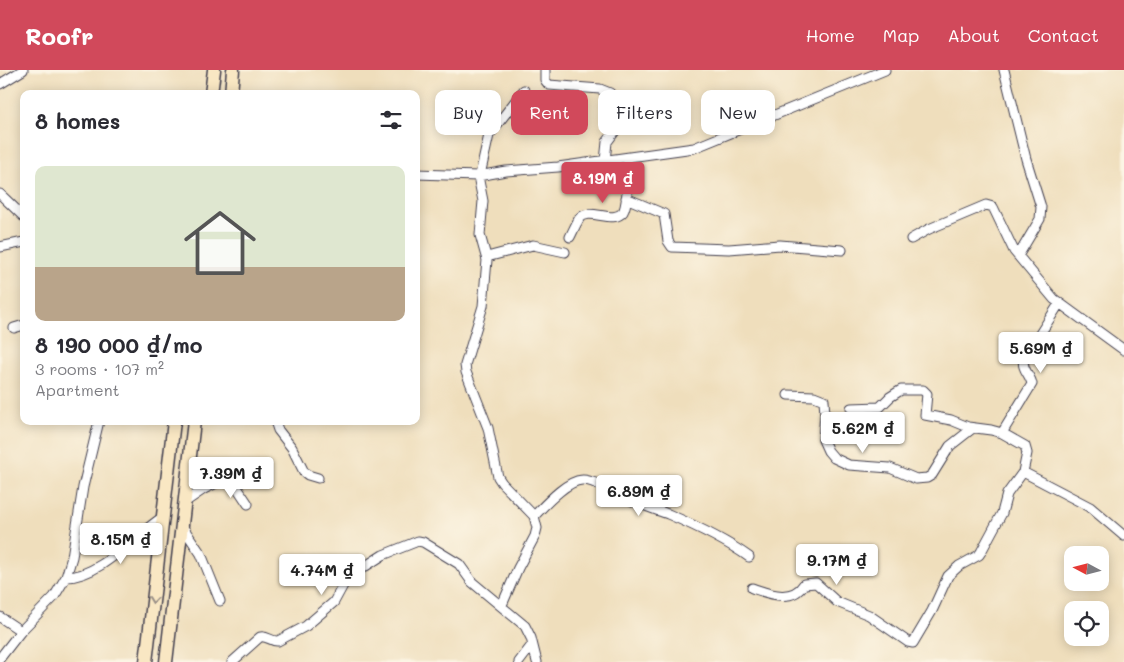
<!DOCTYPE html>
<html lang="en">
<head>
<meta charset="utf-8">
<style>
  body { margin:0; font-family:Mali,sans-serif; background:#f2f2f3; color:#2b2b33; height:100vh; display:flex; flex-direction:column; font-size:19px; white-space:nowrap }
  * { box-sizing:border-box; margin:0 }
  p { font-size:16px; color:#7c7c81 }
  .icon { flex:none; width:28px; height:28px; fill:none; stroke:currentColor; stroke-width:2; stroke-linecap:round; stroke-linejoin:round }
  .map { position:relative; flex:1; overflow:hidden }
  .side { position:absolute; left:20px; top:20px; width:400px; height:335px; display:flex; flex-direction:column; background:#fff; border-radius:10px; box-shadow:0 2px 12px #0003 }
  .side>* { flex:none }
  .hud { position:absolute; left:435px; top:20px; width:475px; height:45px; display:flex; gap:10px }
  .needle { width:32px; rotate:277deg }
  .fabs { position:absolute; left:1064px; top:476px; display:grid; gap:10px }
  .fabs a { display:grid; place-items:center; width:45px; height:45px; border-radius:10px; background:#fff; box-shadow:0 2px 12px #0003; font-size:25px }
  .price { position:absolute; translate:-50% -42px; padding:0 11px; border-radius:5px; background:#fff; color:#222; font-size:16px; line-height:32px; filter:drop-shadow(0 1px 2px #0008) }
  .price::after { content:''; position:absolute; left:50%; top:30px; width:15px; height:11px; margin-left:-8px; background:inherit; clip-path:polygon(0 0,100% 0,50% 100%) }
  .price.active { background:#d1495b; color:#fff }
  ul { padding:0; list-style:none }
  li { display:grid; align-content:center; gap:10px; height:265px; padding:0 15px }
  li+li { border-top:1px solid #e1e1e2 }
  li span { display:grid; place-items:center; height:155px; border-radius:10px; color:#555 }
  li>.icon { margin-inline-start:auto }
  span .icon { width:90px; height:90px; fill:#fffc; stroke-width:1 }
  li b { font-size:21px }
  h2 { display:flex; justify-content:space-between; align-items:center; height:60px; padding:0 15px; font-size:21px }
  .chip { padding:0 18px; border-radius:10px; background:#fff; box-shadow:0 2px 12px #0003; font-size:18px; line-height:45px }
  .chip.active { background:#d1495b; color:#fff }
  header { display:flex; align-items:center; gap:30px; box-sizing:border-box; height:70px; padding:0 25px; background:#d1495b; color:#fff }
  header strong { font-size:24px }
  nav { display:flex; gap:28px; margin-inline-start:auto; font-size:18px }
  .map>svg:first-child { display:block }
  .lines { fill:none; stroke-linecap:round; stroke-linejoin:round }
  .minor-casing { stroke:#413e4e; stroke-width:11 }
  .secondary-casing { stroke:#413e4e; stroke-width:15 }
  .minor { stroke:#fff; stroke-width:9 }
  .secondary { stroke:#f9e7c3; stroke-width:12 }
  .oneway { stroke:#988e86 }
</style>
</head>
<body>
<header>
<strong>Roofr</strong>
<nav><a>Home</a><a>Map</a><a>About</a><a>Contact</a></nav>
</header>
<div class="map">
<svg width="1124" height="592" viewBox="0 0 1124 592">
  <rect width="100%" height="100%" fill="#fcf5e5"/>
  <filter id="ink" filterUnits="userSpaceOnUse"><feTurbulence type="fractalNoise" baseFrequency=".02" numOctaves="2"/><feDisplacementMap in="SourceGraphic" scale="10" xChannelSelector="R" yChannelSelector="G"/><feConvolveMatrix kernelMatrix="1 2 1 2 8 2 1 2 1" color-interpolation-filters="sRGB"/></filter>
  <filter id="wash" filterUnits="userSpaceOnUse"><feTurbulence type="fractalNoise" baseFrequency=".0096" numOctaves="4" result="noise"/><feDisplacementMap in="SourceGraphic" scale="20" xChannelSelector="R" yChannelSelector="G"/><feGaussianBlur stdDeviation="1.12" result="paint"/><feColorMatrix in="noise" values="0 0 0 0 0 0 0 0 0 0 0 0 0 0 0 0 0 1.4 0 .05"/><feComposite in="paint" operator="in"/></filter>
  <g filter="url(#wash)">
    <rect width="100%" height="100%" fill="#efdebc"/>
  </g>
  <g filter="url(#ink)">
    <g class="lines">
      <defs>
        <path id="minor" d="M 545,0 L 545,10 L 549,15 L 600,19 L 610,23 L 615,36 L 616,60 L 607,72 L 605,91
          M 1004,0 L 1026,89 L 1041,137 L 1040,149 L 1018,186
          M 0,14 L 23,0
          M 416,104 L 478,106 L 506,101 L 558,97 L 694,78 L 885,0
          M 480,105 L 489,65 L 524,20
          M 478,106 L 483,131 L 480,165 L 487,190 L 483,236 L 465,295 L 466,302 L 488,358 L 498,407 L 502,413 L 534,446 L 537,458 L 535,466 L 518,498 L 502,535
          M 0,124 L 24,147
          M 626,128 L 664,144 L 668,171 L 672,177 L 729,179 L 780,175 L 842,180
          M 570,167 C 573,161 576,154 579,149 C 589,136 613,155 623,142 C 629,132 627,100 628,88
          M 911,169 L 929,159 L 986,135 L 993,137 L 1014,181 L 1054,229 L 1124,280
          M 0,177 L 24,172
          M 487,187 L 533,175 L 565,182
          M 14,258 L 24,255
          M 788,325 L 814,326 L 824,330 L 825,345 L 823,370 L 828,381 L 834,388 L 849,395 L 890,398 L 916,409 L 927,408 L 932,405 L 950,376 L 973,358
          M 275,351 L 278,360 L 292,378 L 304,402 L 308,405 L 318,408
          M 1002,363 L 1032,314 C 1030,304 1021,299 1024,289 L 1059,234
          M 1023,402 L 1090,437 L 1124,466
          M 185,432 L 204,419 L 226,408 L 232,410 L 248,434
          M 534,446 C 545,435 566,411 582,410 C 593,409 617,424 628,429 C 641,435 654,439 668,444 C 696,456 724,469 749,487
          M 182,456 L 201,484 L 220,531
          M 66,507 C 100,507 135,465 163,447
          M 752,518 C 770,524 792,533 804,514 L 816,513 L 837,532 L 869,545 L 908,572 L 913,573 L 932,541 L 948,506 L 959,496 L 979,485 L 981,482 L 1002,443 L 1007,424 L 1023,402 L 1027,383 L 1025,376 L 1002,363 L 991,360 L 968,357 L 951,350 L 925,345 L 927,324 L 923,320 L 901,320 L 890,327 L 880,337 L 851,338
          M 0,547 L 21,561
          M 0,588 L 21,561 L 54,527 L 66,507 L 72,487 L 83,417 L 99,351
          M 232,592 L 260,567 C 267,565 271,572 278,571 L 306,556 L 334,532 L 347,508 L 383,485 L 418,471 L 423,472 L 459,494 L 472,512 L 525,556 L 531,568 L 537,592
          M 519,592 L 532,575"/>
        <path id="secondary" d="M 211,24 L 214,0
          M 231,24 L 233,0
          M 146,592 L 174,351
          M 166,592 L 194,351"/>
      </defs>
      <!-- minor casing -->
      <use href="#minor" class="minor-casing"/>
      <!-- secondary casing -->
      <use href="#secondary" class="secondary-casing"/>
      <!-- minor -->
      <use href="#minor" class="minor"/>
      <!-- secondary -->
      <use href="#secondary" class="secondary"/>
    </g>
    <!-- one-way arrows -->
    <defs><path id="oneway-chevron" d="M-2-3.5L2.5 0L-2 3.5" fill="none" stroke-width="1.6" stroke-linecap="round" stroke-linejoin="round" transform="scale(1.25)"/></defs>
    <use class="oneway" href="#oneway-chevron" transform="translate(153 530) rotate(97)"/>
  </g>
</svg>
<div class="fabs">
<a><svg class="needle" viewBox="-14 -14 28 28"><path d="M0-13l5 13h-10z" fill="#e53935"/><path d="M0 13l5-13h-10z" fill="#7c7c81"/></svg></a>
<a><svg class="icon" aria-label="locate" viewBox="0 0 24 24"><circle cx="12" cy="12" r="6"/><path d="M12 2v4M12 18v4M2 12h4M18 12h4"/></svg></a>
</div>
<b class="price active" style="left:603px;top:134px">8.19M ₫</b>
<b class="price" style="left:1041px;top:304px">5.69M ₫</b>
<b class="price" style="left:863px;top:384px">5.62M ₫</b>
<b class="price" style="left:231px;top:429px">7.39M ₫</b>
<b class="price" style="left:639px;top:447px">6.89M ₫</b>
<b class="price" style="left:121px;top:495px">8.15M ₫</b>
<b class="price" style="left:837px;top:516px">9.17M ₫</b>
<b class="price" style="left:322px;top:526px">4.74M ₫</b>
<div class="hud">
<a class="chip">Buy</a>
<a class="chip active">Rent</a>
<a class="chip">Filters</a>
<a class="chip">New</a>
</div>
<section class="side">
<h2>8 homes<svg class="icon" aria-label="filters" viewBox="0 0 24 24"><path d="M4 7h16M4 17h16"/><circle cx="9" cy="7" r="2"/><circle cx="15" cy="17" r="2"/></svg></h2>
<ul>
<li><span style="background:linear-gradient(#dfe7d0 65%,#b9a48a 0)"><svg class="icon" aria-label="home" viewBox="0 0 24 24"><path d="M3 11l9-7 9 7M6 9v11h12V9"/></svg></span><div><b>8 190 000 ₫/mo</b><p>3 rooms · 107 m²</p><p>Apartment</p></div></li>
</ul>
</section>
</div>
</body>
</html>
